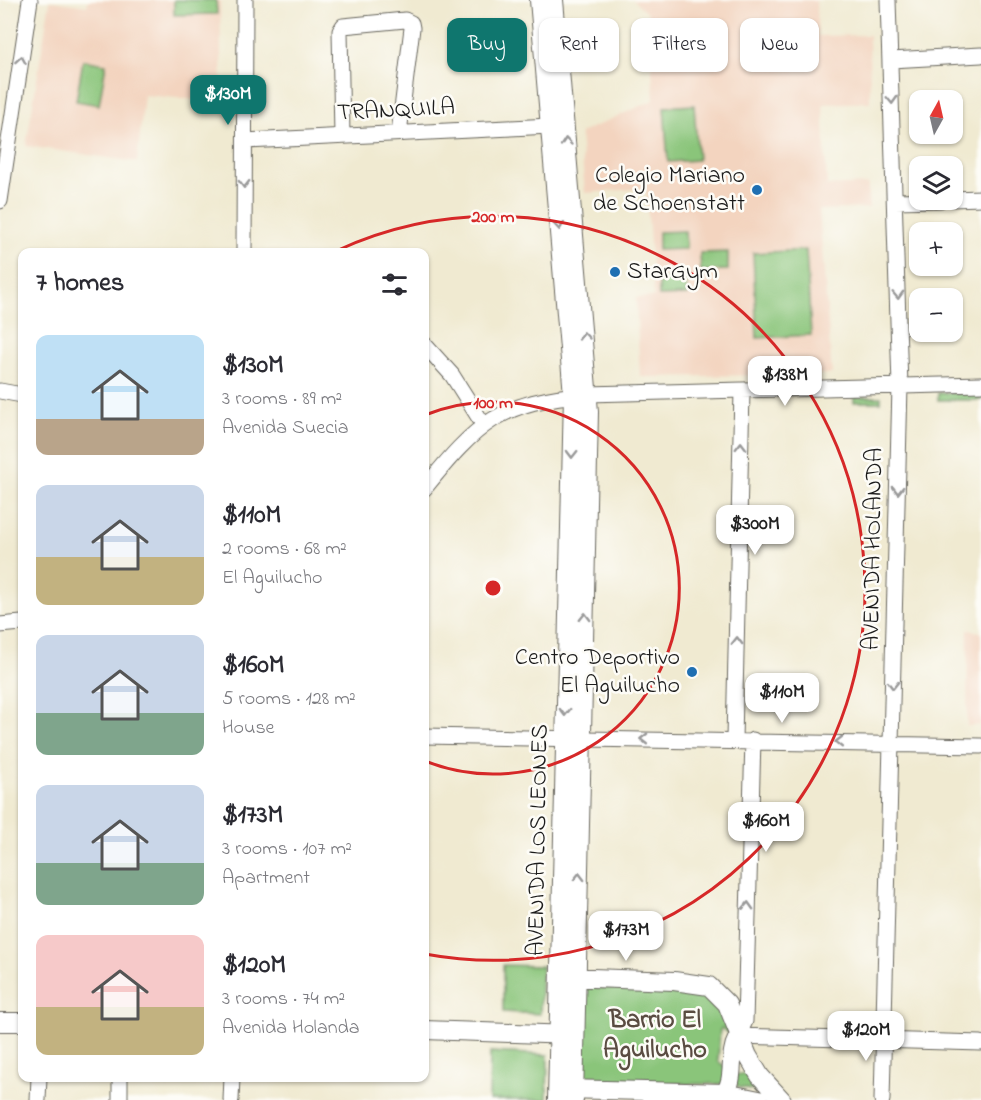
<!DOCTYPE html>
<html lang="en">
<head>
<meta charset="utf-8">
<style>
  body { margin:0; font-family:"Indie Flower",sans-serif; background:#f2f2f3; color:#2b2b33; height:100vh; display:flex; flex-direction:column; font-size:22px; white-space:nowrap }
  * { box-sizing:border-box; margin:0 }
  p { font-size:20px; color:#7c7c81 }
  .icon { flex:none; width:33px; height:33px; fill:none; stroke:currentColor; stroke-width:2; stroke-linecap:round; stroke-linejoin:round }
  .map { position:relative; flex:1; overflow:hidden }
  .details { position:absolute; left:18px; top:248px; width:411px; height:834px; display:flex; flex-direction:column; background:#fff; border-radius:12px; box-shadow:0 2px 4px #0004 }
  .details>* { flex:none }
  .top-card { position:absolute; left:447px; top:18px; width:444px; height:54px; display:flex; gap:12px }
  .needle { width:39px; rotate:8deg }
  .fabs { position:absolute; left:909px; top:90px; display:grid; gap:12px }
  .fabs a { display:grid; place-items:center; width:54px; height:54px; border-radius:12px; background:#fff; box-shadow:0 2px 4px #0004; font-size:30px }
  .price { position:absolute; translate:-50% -51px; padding:0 14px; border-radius:12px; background:#fff; color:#222; font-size:20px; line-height:39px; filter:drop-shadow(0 2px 3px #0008) }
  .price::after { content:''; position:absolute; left:50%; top:36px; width:18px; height:14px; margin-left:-9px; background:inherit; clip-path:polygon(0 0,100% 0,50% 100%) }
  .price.on { background:#0f766e; color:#fff }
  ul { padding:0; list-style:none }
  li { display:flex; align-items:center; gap:18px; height:150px; padding:0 18px }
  li span { display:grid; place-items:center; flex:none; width:168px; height:120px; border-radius:12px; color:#555 }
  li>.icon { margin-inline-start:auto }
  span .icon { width:72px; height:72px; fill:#fffc; stroke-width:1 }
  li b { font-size:26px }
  h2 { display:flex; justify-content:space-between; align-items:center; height:72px; padding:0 18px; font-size:26px }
  .tag { padding:0 21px; border-radius:12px; background:#fff; box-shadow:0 2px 4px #0004; font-size:21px; line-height:54px }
  .tag.on { background:#0f766e; color:#fff }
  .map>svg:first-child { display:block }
  .built { fill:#f3d4bf }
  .green { fill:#8ac57a; stroke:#53704b; stroke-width:1.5 }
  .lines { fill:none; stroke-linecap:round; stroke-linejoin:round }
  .minor-casing { stroke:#66645b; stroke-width:17 }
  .major-casing { stroke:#66645b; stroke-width:20 }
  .minor { stroke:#fff; stroke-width:15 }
  .major { stroke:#fff; stroke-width:18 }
  .oneway { stroke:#999 }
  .ring { fill:none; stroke:#d62828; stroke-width:3 }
  .poi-dot { fill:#1f6fb2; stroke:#fdfcf7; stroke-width:2 }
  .labels { text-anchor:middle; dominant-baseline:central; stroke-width:5; stroke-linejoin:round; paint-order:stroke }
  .street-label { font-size:24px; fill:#1c1c1c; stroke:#fdfcf7 }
  .poi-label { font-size:24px; fill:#1c1c1c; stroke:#fdfcf7; text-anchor:end }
  .neighbourhood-label { font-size:26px; font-weight:bold; fill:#5a4c42; stroke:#fdfcf7 }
  .centre { fill:#d62828; stroke:#fdfcf7; stroke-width:3 }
  .ring-label { font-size:18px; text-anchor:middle; font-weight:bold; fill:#d62828; stroke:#fdfcf7; stroke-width:5; stroke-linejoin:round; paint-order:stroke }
</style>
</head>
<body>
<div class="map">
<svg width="981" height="1100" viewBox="0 0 981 1100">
  <rect width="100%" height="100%" fill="#fdfcf7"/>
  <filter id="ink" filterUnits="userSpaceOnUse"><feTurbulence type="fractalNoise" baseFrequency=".0167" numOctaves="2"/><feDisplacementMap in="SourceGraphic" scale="12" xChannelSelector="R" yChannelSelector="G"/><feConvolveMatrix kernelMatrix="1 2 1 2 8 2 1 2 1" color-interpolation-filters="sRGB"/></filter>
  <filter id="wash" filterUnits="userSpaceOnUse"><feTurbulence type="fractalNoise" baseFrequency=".008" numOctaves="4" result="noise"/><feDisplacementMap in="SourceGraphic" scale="24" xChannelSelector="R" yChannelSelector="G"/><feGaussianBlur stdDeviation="1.35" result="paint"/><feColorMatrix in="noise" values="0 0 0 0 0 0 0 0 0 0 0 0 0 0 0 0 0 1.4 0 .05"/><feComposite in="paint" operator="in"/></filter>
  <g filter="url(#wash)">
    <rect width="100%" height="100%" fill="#f0ead1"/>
    <!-- built -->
    <path class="built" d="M 88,0 L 220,0 L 222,102 L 144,95 L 137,162 L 26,146 L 50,1 L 87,6 Z
      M 633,0 L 816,0 L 818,36 L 869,35 L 870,102 L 823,104 L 827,186 L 868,184 L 868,196 L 869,208 L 819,210 L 832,374 L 640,377 L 636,298 L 654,297 L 646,188 L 585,193 L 580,133 L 654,100 L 648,14 Z
      M 968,630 L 981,632 L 981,725 L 967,726 Z"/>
    <!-- green -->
    <path class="green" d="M 174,0 L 216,0 L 217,14 L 174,15 Z
      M 83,60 L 106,64 L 99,105 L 76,101 Z
      M 694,105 L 698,160 L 668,162 L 664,107 Z
      M 685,231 L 686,249 L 658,250 L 658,232 Z
      M 806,250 L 811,335 L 757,338 L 753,253 Z
      M 728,252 L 728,270 L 701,271 L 700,253 Z
      M 659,278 L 686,278 L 687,295 L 659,296 Z
      M 938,393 L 981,394 L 981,400 L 938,400 Z
      M 854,397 L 881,397 L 881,402 L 854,402 Z
      M 503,965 L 542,966 L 540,1014 L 503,1012 Z
      M 587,987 L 708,992 L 719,1003 L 730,1036 L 722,1028 L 720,1030 L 718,1061 L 727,1068 L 724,1084 L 585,1084 L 581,1079 L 583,992 Z
      M 490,1052 L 548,1055 L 547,1100 L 489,1100 Z
      M 748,1073 L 768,1094 L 737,1087 L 735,1075 Z"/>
  </g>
  <g filter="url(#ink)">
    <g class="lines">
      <defs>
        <path id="minor" d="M 891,60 L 981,55
          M 342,136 L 340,31 L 343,26 L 405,20 L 411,23 L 412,28 L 399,133
          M 245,141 L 550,126
          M 952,199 L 981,198
          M 0,201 L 30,0
          M 895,201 L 940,200
          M 244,252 L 245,0
          M 424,344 L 452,375 L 483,424
          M 0,391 L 22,395
          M 424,489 C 477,423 501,401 588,394 L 981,384
          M 0,625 L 22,623
          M 424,736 L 981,746
          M 734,740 L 742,391
          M 739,1036 L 981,1043
          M 737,1039 L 745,1021 L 753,740
          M 38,1100 L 39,1077
          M 120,1100 L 120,1077
          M 231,1100 L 232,1077
          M 882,1100 L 900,386 L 888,0"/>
        <path id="major" d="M 539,0 L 573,395 L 557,1100
          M 554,0 L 589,412 L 574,1100
          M 565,977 L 674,981 L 709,986 L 727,1004 L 748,1056 L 760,1076 L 782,1100
          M 0,1022 L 22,1022
          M 424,1030 L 571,1035
          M 565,1089 L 725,1093 L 759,1100
          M 725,1093 C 736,1077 728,1056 737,1039"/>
      </defs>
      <!-- minor casing -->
      <use href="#minor" class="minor-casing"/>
      <!-- major casing -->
      <use href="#major" class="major-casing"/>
      <!-- minor -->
      <use href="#minor" class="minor"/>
      <!-- major -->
      <use href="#major" class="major"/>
    </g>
    <!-- one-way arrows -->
    <defs><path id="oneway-chevron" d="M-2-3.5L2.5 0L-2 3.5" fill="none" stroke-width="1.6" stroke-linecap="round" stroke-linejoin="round" transform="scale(1.5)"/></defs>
    <g class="oneway">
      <use href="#oneway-chevron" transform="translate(21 60) rotate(-81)"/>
      <use href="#oneway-chevron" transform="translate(892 100) rotate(88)"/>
      <use href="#oneway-chevron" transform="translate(566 142) rotate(-95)"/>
      <use href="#oneway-chevron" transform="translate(244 184) rotate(91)"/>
      <use href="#oneway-chevron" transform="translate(559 226) rotate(85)"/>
      <use href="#oneway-chevron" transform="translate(898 295) rotate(88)"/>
      <use href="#oneway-chevron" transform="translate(584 336) rotate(-95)"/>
      <use href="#oneway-chevron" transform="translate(741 446) rotate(-89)"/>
      <use href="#oneway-chevron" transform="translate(572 454) rotate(91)"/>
      <use href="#oneway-chevron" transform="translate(898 490) rotate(91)"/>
      <use href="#oneway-chevron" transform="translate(585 617) rotate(-89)"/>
      <use href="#oneway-chevron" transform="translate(737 641) rotate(-89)"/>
      <use href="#oneway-chevron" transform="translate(893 685) rotate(91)"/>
      <use href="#oneway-chevron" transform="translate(565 712) rotate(91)"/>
      <use href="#oneway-chevron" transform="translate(644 739) rotate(-179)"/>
      <use href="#oneway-chevron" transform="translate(839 742) rotate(-179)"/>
      <use href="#oneway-chevron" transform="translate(579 877) rotate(-89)"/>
      <use href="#oneway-chevron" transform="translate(748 906) rotate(-88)"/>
    </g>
  </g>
  <!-- distance rings -->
  <g class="ring">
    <path d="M425 415A186 186 0 1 1 425 761"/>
    <path d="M336 251A372 372 0 1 1 425 954"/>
  </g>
  <!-- markers -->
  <g class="poi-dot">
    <circle cx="757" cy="190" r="6"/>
    <circle cx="615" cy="272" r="6"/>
    <circle cx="692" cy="672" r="6"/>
  </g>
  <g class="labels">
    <!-- street labels -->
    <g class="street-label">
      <text transform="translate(396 111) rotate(-3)">TRANQUILA</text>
      <text transform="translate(874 549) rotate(-89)">AVENIDA HOLANDA</text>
      <text transform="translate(539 840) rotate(-89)">AVENIDA LOS LEONES</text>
    </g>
    <!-- poi labels -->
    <g class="poi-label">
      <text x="745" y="176">Colegio Mariano<tspan x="745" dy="28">de Schoenstatt</tspan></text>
      <text x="627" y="272" text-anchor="start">StarGym</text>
      <text x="680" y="658">Centro Deportivo<tspan x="680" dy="28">El Aguilucho</tspan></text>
    </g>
    <!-- neighbourhood labels -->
    <g class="neighbourhood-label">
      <text x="655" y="1021">Barrio El<tspan x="655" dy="30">Aguilucho</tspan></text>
    </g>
  </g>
  <circle cx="493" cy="588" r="9" class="centre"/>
  <g class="ring-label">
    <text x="493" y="222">200 m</text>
    <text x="493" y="408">100 m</text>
  </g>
</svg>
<div class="fabs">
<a><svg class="needle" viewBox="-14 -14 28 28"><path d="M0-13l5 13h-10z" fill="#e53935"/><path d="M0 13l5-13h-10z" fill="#7c7c81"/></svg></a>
<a><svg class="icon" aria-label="layers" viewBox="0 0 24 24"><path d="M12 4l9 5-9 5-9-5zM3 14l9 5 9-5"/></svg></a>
<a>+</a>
<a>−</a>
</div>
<b class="price on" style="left:228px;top:126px">$130M</b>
<b class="price" style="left:785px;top:407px">$138M</b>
<b class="price" style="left:755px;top:556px">$300M</b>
<b class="price" style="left:782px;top:724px">$110M</b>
<b class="price" style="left:766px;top:853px">$160M</b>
<b class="price" style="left:626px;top:962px">$173M</b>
<b class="price" style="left:866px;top:1062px">$120M</b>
<div class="top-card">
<a class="tag on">Buy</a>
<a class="tag">Rent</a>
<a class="tag">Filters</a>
<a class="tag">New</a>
</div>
<section class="details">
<h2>7 homes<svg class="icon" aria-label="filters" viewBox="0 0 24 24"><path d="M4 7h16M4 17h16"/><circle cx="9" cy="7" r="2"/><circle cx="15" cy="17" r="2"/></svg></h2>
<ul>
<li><span style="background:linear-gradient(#bfe0f5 70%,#b9a48a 0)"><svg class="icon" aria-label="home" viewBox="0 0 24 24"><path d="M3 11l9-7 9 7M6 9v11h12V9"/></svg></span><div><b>$130M</b><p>3 rooms · 89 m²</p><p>Avenida Suecia</p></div></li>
<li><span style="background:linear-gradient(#c9d6e8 60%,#c2b280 0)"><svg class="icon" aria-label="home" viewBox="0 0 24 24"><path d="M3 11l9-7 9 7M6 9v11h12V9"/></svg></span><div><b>$110M</b><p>2 rooms · 68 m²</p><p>El Aguilucho</p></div></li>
<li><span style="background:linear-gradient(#c9d6e8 65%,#7fa58c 0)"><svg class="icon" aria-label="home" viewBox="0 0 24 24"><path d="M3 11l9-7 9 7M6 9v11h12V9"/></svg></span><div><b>$160M</b><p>5 rooms · 128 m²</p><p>House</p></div></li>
<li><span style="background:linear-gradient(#c9d6e8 65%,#7fa58c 0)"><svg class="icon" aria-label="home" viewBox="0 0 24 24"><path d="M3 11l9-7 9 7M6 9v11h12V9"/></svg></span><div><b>$173M</b><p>3 rooms · 107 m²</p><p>Apartment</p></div></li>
<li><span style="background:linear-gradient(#f6c9c9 60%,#c2b280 0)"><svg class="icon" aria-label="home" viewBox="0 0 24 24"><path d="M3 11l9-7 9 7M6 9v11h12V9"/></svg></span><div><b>$120M</b><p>3 rooms · 74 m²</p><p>Avenida Holanda</p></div></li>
</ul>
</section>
</div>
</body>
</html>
